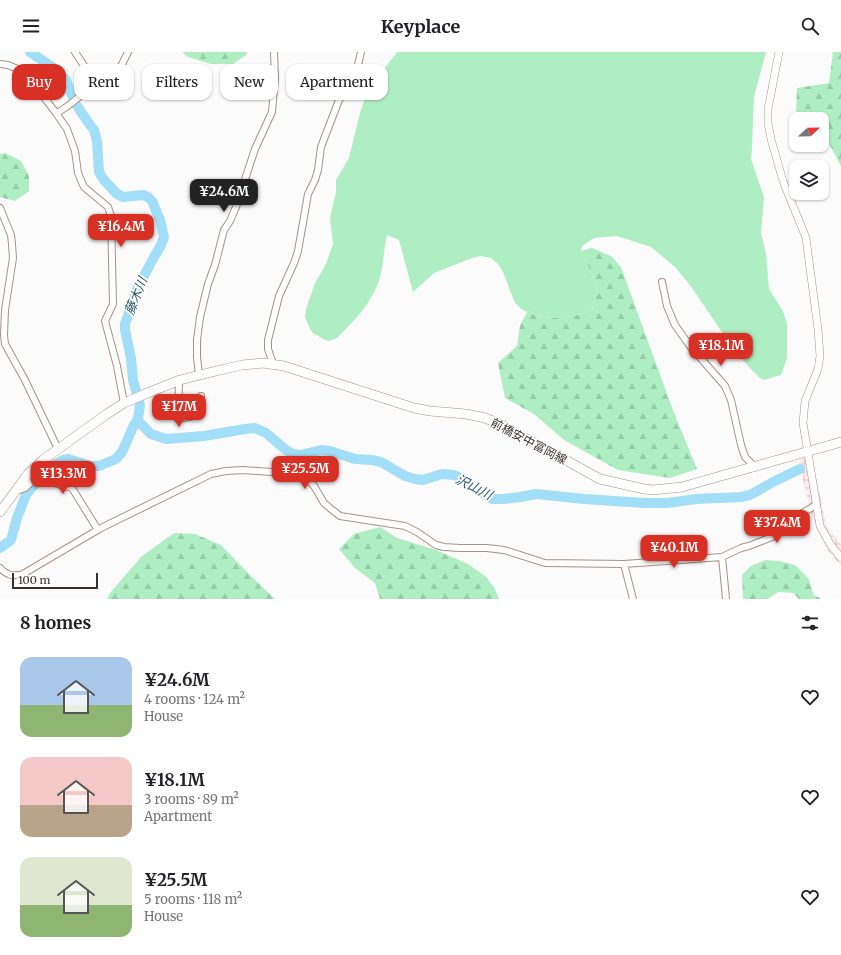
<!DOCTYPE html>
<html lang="en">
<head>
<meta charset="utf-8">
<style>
  body { margin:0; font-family:Merriweather,"Noto Sans JP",serif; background:#f2f2f2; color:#202124; height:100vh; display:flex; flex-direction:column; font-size:15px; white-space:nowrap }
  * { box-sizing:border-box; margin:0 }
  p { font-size:13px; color:#757577 }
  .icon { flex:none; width:22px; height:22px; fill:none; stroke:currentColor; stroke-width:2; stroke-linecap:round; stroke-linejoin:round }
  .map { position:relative; height:547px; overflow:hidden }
  .details { display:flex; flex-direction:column; background:#fff; flex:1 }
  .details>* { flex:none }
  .top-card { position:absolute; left:12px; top:12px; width:400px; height:36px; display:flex; gap:8px }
  .needle { width:26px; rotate:68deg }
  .buttons { position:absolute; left:789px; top:60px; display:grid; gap:8px }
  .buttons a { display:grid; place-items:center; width:40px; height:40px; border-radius:8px; background:#fff; box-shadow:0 1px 3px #0004; font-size:20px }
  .scale { position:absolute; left:12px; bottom:10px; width:86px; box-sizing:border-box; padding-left:4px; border:2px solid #392e28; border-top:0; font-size:11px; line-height:14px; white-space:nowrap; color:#392e28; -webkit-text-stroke:3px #fff; paint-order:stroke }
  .price { position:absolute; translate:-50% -34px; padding:0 9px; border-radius:8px; background:#d93025; color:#fff; font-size:13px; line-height:26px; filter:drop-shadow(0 1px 2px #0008) }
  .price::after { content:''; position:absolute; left:50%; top:24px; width:12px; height:9px; margin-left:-6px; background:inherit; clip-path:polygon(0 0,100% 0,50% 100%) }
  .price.active { background:#222; color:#fff }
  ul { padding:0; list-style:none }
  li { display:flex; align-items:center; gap:12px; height:100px; padding:0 20px }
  li span { display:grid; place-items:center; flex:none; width:112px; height:80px; border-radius:12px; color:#555 }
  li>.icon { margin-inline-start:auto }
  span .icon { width:48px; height:48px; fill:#fffc; stroke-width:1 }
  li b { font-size:17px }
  h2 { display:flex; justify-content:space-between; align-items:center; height:48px; padding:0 20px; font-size:17px }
  .chip { padding:0 14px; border-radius:12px; background:#fff; box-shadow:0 1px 3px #0004; font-size:14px; line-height:36px }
  .chip.active { background:#d93025; color:#fff }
  header { display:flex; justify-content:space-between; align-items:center; height:52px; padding:0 20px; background:#fff; font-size:18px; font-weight:700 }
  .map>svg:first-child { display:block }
  .industrial { fill:url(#industrial-grid) }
  .grass { fill:#afeec3 }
  .forest { fill:url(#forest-firs) }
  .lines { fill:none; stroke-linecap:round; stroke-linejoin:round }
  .river { stroke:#a3def8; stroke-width:10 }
  .minor-casing { stroke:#aa9081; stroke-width:8 }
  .tertiary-casing { stroke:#aa9081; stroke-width:8 }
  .primary-casing { stroke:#aa9081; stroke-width:10 }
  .minor { stroke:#fff; stroke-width:6 }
  .tertiary { stroke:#fff; stroke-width:7 }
  .primary { stroke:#fff; stroke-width:9 }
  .labels { text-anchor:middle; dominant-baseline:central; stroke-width:3.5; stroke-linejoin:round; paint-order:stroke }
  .street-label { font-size:12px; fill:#392e28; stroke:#fff }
  .water-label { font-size:13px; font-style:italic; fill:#295769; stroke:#fff }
</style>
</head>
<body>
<header><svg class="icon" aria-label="menu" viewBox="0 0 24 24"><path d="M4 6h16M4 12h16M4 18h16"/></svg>Keyplace<svg class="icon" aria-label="search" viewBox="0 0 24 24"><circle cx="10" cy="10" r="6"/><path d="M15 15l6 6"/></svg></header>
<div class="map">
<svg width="841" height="547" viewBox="0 0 841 547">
  <defs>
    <pattern id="industrial-grid" width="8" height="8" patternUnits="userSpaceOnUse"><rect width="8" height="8" fill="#fdecee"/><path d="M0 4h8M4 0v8" fill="none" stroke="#dacbcc"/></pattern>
    <pattern id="forest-firs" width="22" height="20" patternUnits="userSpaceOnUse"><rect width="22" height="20" fill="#afeec3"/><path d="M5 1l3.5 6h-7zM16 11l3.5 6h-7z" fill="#97cca8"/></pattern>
  </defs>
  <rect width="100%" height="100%" fill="#fbfbfb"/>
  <!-- industrial -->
  <path class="industrial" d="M 798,406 L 812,407 L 827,476 L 841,492 L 841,514 L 828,499 L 811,462 Z"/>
  <!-- grass -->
  <path class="grass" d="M 397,0 L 766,0 L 754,45 L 752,97 L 751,107 L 764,145 L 761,181 L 766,202 L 769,237 L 783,259 L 787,272 L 787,306 L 781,323 L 764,328 L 760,326 L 747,313 L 732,295 L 690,233 L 675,215 L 651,195 L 617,184 L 594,186 L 582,194 L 581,199 L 595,228 L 597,238 L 592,258 L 574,264 L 554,266 L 536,264 L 528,259 L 526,260 L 519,255 L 515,251 L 503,220 L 498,212 L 491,206 L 481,204 L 472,206 L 434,221 L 413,240 L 399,188 L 387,183 C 383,199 384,218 377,234 C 368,255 353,270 337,286 L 329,289 L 325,288 L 313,281 L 310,277 L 305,265 L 306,257 L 315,231 L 326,212 L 333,192 L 330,166 L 336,140 L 336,128 L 349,106 L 360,61 L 366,43 L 371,34 Z"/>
  <!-- forest -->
  <path class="forest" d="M 182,0 L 247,0 L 246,3 L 233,12 L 211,12 L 188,5 Z
    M 833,0 L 841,0 L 841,114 L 825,84 L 822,82 L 822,67 L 801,67 L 796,64 L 797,36 L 829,31 Z
    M 5,101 L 21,109 L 29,124 L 29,139 L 15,149 L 0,145 L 0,102 Z
    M 592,196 L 611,204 L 621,215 L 674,361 L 697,417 L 670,426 L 618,418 L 564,388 L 534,362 L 505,346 L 498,311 L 517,294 L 520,273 L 528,259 L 536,264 L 554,266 L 574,264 L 592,258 L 597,238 L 595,228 L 581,199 Z
    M 380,475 L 397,486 L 436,498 L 468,512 L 485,524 L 494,535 L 499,547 L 380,547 L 375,531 L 355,516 L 339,497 L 354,482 Z
    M 174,481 L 195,482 L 221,493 L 249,522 L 275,547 L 107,547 L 110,541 L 142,504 Z
    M 765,508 L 779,509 L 795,513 L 809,527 L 813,542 L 821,547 L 799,547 L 793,541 L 778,540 L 768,547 L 743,547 L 742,523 L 751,514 Z"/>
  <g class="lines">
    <!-- river -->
    <path class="river" d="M 137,368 L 151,382 L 166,387 L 204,384 L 245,377 L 255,376 L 266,381 L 286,398 L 293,402 L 300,403 L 321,398 L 330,399 L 355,407 L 372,408 L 381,410 L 405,424 L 415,427 L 423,428 L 442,422 L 454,423 L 461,426 L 484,442 L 492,447 L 504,447 L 520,445 L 536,442 L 584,447 L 645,451 L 667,451 L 696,447 L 741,445 L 750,443 L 775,429 L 800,417
      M 0,496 L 11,488 L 17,466 L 26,443 L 45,419 L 63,408 L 68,407 L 90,414 L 99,414 L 116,407 L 122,400 L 133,375 L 138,367 L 140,353 L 133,328 L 131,306 L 125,278 L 125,272 L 138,235 L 154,205 L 161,193 L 164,185 L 160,168 L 152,149 L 148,145 L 143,143 L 123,145 L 117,142 L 104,128 L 99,120 L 97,89 L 94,78 L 90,73 L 75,51 L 66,28 L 55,17 L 30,0"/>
    <defs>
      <path id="minor" d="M 75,0 L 98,35
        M 0,12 L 8,13 L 22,19 L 33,31 L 56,61 L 67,77 L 75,99 L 78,121 L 84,135 L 108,155 L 111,164 L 113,252 L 105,269 L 117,314 L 124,351
        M 56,61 C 66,57 73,49 82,43 C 89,38 97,36 104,32 C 117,24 122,13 128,0
        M 0,156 L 11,183 L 12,192 L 13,206 L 5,258 L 4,283 L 5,292 L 25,328 L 58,397
        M 662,230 L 667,254 L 675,273 L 690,294 L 725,334 L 731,348 L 741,393 L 745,405 L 754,414
        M 273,312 L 268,297 L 268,288 L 279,244 L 294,211 L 298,199 L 308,142 L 315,128 L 318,118 L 321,95 L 339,48 L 352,32 L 356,22 L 361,0
        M 199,323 L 197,305 L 197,288 L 200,265 L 208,232 L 215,213 L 224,178 L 230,169 L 236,155 L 255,97 L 272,60 L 275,26 L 274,0
        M 179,329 L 178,367 L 199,363 L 201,344
        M 17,439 L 25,436 L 36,426 L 72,436 L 98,478
        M 722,505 L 725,536 L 726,547
        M 624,512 L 633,547
        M 0,516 C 7,523 13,525 23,522 L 101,476 L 211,422 L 226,419 L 243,418 L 287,421 L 303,425 L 308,428 L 314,434 L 324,451 L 331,457 L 340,464 L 405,474 L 417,480 L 436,493 L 444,495 L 460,496 L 487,496 L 504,498 L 545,511 L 624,512 L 722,505 L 741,496 L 749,494 L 772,485 L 792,467 L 816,453"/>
      <path id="tertiary" d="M 779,0 L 768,57 L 768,71 L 771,87 L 783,129 L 806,186 L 818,277 L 820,304 L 818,317 L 805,349 L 803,371 L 820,474 L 830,492 L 841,506"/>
      <path id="primary" d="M 0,460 L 28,422 L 43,408 L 107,362 L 124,351 L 145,342 L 180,328 L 216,319 L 242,313 L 263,311 L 284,314 L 414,356 L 430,359 L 466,362 L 485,366 L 500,372 L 600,427 L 644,437 L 653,438 L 682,435 L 841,390"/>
    </defs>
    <!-- minor casing -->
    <use href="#minor" class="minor-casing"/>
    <!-- tertiary casing -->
    <use href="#tertiary" class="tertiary-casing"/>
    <!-- primary casing -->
    <use href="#primary" class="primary-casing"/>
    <!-- minor -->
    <use href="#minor" class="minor"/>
    <!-- tertiary -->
    <use href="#tertiary" class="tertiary"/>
    <!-- primary -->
    <use href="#primary" class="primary"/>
  </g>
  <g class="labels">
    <!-- street labels -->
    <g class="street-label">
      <text transform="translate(529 389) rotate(28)">前橋安中富岡線</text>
    </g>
    <!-- water labels -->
    <g class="water-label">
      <text transform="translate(136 244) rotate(-68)">藤木川</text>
      <text transform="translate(474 435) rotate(27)">沢山川</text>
    </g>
  </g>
</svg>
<div class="buttons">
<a><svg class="needle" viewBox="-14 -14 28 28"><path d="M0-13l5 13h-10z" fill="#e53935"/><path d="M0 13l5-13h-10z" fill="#757577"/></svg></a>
<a><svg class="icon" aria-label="layers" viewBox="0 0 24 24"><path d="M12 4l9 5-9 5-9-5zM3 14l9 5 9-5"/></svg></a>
</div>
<div class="scale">100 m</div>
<b class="price active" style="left:224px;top:161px">¥24.6M</b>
<b class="price" style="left:121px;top:196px">¥16.4M</b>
<b class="price" style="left:721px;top:315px">¥18.1M</b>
<b class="price" style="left:179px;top:376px">¥17M</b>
<b class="price" style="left:305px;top:438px">¥25.5M</b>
<b class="price" style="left:63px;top:443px">¥13.3M</b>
<b class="price" style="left:777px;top:492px">¥37.4M</b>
<b class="price" style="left:674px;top:517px">¥40.1M</b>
<div class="top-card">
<a class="chip active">Buy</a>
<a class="chip">Rent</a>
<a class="chip">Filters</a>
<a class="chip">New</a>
<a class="chip">Apartment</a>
</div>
</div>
<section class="details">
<h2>8 homes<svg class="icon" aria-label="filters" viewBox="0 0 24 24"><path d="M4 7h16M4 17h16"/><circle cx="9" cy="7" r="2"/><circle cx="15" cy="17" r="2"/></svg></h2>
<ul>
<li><span style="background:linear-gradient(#a9c7e8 60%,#8fb573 0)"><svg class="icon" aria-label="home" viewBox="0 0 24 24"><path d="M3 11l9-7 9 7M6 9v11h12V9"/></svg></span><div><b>¥24.6M</b><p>4 rooms · 124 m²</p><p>House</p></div><svg class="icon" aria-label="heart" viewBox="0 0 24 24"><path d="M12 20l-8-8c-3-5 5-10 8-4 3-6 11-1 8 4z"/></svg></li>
<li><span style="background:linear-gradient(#f6c9c9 60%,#b9a48a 0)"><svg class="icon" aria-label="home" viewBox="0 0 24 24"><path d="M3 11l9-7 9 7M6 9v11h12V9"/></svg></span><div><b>¥18.1M</b><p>3 rooms · 89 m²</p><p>Apartment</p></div><svg class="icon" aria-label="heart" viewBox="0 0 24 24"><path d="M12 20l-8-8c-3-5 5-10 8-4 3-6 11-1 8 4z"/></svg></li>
<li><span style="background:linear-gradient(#dfe7d0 60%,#8fb573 0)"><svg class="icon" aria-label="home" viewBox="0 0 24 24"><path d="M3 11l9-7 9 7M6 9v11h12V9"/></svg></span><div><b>¥25.5M</b><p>5 rooms · 118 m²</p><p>House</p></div><svg class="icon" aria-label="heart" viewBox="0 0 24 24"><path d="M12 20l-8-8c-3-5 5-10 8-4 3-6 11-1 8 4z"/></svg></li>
</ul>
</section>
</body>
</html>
